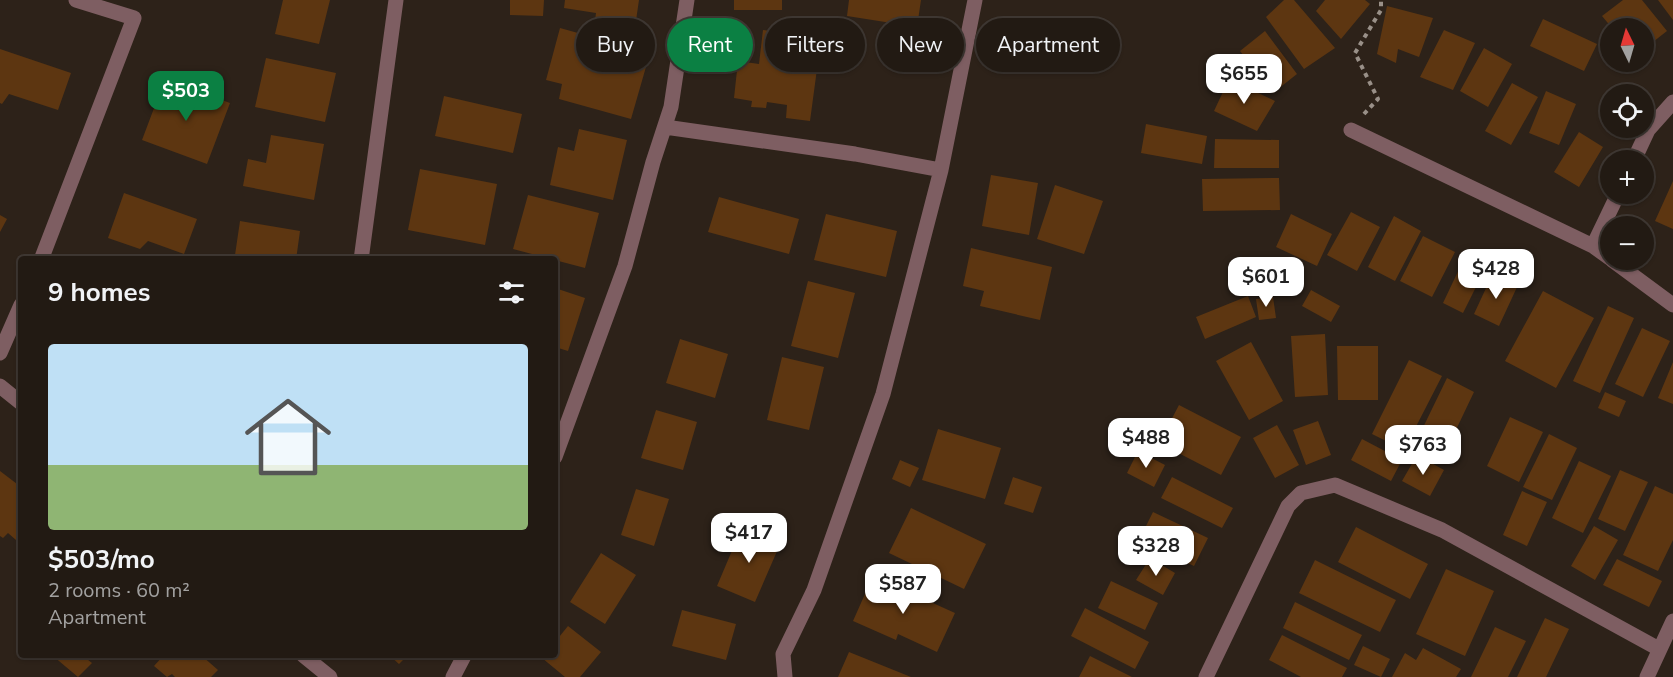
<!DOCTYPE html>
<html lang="en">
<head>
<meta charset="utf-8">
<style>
  body { margin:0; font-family:"Nunito Sans",sans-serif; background:#2a231c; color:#f1f3f6; height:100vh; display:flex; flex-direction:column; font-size:22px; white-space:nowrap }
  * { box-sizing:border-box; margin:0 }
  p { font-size:20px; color:#a2a1a0 }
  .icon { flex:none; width:33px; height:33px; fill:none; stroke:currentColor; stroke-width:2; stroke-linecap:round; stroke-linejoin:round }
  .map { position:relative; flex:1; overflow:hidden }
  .side { position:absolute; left:18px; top:256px; width:540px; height:402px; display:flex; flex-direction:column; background:#221a13; border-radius:6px; box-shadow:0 2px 4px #0004,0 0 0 2px #3f3833 }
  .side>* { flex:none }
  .top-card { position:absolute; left:576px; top:18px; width:570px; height:54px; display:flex; gap:12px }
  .needle { width:39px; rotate:355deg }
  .fabs { position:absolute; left:1600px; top:18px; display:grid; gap:12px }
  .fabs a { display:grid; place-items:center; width:54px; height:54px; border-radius:50%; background:#221a13; box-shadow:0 2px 4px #0004,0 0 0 2px #3f3833; font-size:30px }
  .price { position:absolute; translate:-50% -51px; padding:0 14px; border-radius:12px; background:#fff; color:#222; font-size:20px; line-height:39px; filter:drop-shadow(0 2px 3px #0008) }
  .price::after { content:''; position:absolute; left:50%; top:36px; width:18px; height:14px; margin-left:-9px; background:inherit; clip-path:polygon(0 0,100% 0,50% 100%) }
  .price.active { background:#0b8043; color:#fff }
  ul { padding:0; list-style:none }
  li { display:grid; align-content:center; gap:12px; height:318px; padding:0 30px }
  li span { display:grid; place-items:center; height:186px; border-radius:6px; color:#555 }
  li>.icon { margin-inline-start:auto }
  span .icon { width:108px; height:108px; fill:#fffc; stroke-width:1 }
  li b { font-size:26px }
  h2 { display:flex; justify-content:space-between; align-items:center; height:72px; padding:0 30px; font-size:26px }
  .pill { padding:0 21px; border-radius:27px; background:#221a13; box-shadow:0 2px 4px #0004,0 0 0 2px #3f3833; font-size:21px; line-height:54px }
  .pill.active { background:#0b8043; color:#fff }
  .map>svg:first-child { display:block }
  .building { fill:#5d3611 }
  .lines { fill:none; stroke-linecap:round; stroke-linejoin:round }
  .path { stroke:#999088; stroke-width:4; stroke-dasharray:4.5 4.5; stroke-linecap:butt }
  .street { stroke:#7e5e62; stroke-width:15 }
</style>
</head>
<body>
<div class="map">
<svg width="1673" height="677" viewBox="0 0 1673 677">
  <rect width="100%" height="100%" fill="#2d2219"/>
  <!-- building -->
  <path class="building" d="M 283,0 L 330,0 L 319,44 L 275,34 Z
    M 510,0 L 544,0 L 543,16 L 510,15 Z
    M 565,0 L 639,0 L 633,41 L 593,35 L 596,13 L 564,8 Z
    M 734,0 L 782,0 L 782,10 L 734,10 Z
    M 849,0 L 921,0 L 917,27 L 847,16 Z
    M 1284,0 L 1294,0 L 1335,48 L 1304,69 L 1266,17 Z
    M 1325,0 L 1365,0 L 1370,4 L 1341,39 L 1316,11 Z
    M 1623,0 L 1642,0 L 1667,31 L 1644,49 L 1644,28 L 1612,28 L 1602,16 Z
    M 1658,0 L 1673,0 L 1673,20 Z
    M 1387,6 L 1433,18 L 1419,57 L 1398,49 L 1396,63 L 1377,54 Z
    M 1543,19 L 1597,44 L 1584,71 L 1530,46 Z
    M 832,23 L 833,37 L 813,39 L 812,25 Z
    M 560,28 L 650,53 L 631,119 L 559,99 L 562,84 L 546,80 Z
    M 840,28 L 855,30 L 852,45 L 838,42 Z
    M 763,30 L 796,34 L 791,67 L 817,69 L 810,121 L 786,118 L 787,105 L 767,102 L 766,108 L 751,107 L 752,101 L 734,98 L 738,61 L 759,64 Z
    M 1444,30 L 1475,43 L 1453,90 L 1420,77 Z
    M 1265,31 L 1297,74 L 1273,93 L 1240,51 Z
    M 1484,48 L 1512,64 L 1488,107 L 1460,91 Z
    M 0,49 L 71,73 L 58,110 L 9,94 L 2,104 L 0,103 Z
    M 266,58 L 336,73 L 325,122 L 255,107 Z
    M 165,79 L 230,103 L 207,164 L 142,140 Z
    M 1229,79 L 1275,101 L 1257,131 L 1214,111 Z
    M 1512,83 L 1538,97 L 1511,145 L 1485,131 Z
    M 1546,91 L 1576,104 L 1559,145 L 1529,133 Z
    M 444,96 L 522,114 L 513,153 L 435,136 Z
    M 1146,124 L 1207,136 L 1202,164 L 1141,153 Z
    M 579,129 L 627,140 L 613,200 L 550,185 L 558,147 L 574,151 Z
    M 1579,132 L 1603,147 L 1579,187 L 1554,172 Z
    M 271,135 L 324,144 L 314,200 L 243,186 L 248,159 L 266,163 Z
    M 1215,139 L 1279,140 L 1279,168 L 1214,168 Z
    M 420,169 L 497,184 L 485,245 L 408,230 Z
    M 991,175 L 1038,183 L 1029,235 L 982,226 Z
    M 1279,178 L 1280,210 L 1203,211 L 1202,179 Z
    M 1673,181 L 1673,229 L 1655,221 Z
    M 1055,185 L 1103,201 L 1084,254 L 1037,239 Z
    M 124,193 L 197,219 L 184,254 L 148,241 L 140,249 L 108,238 Z
    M 528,195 L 599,213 L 585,268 L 513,249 Z
    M 719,197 L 799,219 L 789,254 L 708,232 Z
    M 1351,212 L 1380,227 L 1357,271 L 1327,255 Z
    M 826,214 L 897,231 L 886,277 L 814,260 Z
    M 1291,214 L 1332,234 L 1317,266 L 1276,247 Z
    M 0,215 L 7,219 L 0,232 Z
    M 1394,216 L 1421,231 L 1395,281 L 1368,267 Z
    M 240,221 L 300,231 L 296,260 L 261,260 L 235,255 Z
    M 1423,236 L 1455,252 L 1432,297 L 1400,281 Z
    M 971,248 L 1052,267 L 1040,320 L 980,306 L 984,291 L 963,286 Z
    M 1462,263 L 1483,273 L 1463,313 L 1443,303 Z
    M 1493,273 L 1518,285 L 1499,326 L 1474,314 Z
    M 808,281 L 855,293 L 838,358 L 791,346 Z
    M 555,288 L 585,298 L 568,351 L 555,347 Z
    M 1311,290 L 1340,306 L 1331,322 L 1302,306 Z
    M 1543,291 L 1594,318 L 1556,388 L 1505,361 Z
    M 1248,296 L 1256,317 L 1205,339 L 1196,317 Z
    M 1273,297 L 1276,318 L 1259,320 L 1256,299 Z
    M 1608,306 L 1634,318 L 1600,393 L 1573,381 Z
    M 1642,328 L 1670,341 L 1643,397 L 1615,384 Z
    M 1325,334 L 1328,395 L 1295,397 L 1291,336 Z
    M 680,339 L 728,354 L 715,398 L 666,383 Z
    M 1251,342 L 1283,401 L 1249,420 L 1216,361 Z
    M 1337,346 L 1378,346 L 1378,400 L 1338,400 Z
    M 782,357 L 824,367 L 809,430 L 767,420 Z
    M 1409,360 L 1442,376 L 1404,450 L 1372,434 Z
    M 1673,362 L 1673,404 L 1658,398 Z
    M 1447,378 L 1474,392 L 1443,457 L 1415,444 Z
    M 1605,392 L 1626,401 L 1619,417 L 1598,408 Z
    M 1179,405 L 1241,437 L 1221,475 L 1159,443 Z
    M 656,410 L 697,422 L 683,470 L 641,458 Z
    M 1510,417 L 1543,432 L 1519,482 L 1487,466 Z
    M 1318,421 L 1331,455 L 1306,465 L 1293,430 Z
    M 1277,425 L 1299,465 L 1275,478 L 1253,438 Z
    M 938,429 L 1001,448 L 985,499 L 922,480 Z
    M 1549,434 L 1577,448 L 1552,500 L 1523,487 Z
    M 1362,439 L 1402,460 L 1391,481 L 1351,460 Z
    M 1138,451 L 1165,465 L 1154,487 L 1127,473 Z
    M 1417,455 L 1444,470 L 1430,496 L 1402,481 Z
    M 900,460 L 919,468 L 910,487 L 892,479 Z
    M 1579,461 L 1611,476 L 1583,533 L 1552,518 Z
    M 1620,470 L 1648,482 L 1625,531 L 1598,519 Z
    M 0,471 L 21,487 L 21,533 L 16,540 L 8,533 L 3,538 L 0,536 Z
    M 1013,477 L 1042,487 L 1033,513 L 1004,504 Z
    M 1172,477 L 1233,508 L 1222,528 L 1161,498 Z
    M 1655,486 L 1673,494 L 1673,540 L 1658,571 L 1623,555 Z
    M 636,489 L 669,499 L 654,546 L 621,535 Z
    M 1522,491 L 1547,502 L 1527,546 L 1503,535 Z
    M 911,508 L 986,544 L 964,589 L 889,553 Z
    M 1153,512 L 1208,538 L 1194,566 L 1139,540 Z
    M 1594,526 L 1618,540 L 1595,580 L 1571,566 Z
    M 742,527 L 781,542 L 755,602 L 717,586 Z
    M 1356,527 L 1428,564 L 1410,599 L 1338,562 Z
    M 601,553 L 636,575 L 605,624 L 570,602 Z
    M 1150,558 L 1175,573 L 1163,595 L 1136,580 Z
    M 1617,559 L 1662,581 L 1649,607 L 1603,585 Z
    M 1315,560 L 1396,600 L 1380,632 L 1299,593 Z
    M 1446,569 L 1494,591 L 1465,656 L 1416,634 Z
    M 873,576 L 955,613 L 937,652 L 898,634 L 896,640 L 853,621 Z
    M 1111,581 L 1158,603 L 1145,630 L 1098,608 Z
    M 1295,602 L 1362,635 L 1349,660 L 1283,628 Z
    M 1085,608 L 1149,642 L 1135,669 L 1071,636 Z
    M 682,610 L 736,624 L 726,660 L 672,646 Z
    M 1545,618 L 1569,629 L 1546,677 L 1517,677 Z
    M 568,626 L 601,652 L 580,677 L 565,677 L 542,658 L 544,656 L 555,656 L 555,642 Z
    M 1495,627 L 1526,641 L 1508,677 L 1471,677 Z
    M 1282,635 L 1347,668 L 1342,677 L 1301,677 L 1269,660 Z
    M 1363,646 L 1390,659 L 1381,677 L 1354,665 Z
    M 1423,648 L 1461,669 L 1456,677 L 1392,677 L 1405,653 L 1416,660 Z
    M 849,652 L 911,677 L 838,677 Z
    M 53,656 L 83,656 L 92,663 L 78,677 Z
    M 163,656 L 202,656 L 218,670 L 211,677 L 175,677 L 172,674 L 167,677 L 154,666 Z
    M 390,656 L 407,656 L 399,664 Z
    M 1090,656 L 1132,677 L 1079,677 Z"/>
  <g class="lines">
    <!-- path -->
    <path class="path" d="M 1364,114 L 1378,99 L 1355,53 L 1381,10 L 1381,0"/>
    <!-- street -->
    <path class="street" d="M 665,127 L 855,154 L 941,170
      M 1351,130 L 1593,246 L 1611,259
      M 1634,160 L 1648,130 L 1673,102
      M 1593,246 L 1618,194
      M 41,260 L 134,18 L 76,0
      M 361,260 L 396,0
      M 1612,260 L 1673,305
      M 0,353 L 21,305
      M 0,386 L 21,403
      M 555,457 L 625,266 L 653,162 L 671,107 L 687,0
      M 304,656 L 330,677
      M 453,677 L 464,656
      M 785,677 L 783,654 L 814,590 L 883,394 L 941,170 L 975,0
      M 1206,677 L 1288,506 L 1301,493 L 1335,485 L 1442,530 L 1659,649
      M 1647,677 L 1673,621"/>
  </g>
</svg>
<div class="fabs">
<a><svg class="needle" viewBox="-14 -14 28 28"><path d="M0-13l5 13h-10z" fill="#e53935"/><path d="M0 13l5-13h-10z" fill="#a2a1a0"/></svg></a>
<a><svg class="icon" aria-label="locate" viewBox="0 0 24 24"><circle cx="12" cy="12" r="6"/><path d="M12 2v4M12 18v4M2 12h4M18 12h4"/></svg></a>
<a>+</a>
<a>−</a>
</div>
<b class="price" style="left:1244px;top:105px">$655</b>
<b class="price active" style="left:186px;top:122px">$503</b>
<b class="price" style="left:1496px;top:300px">$428</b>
<b class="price" style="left:1266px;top:308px">$601</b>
<b class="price" style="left:1146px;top:469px">$488</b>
<b class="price" style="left:1423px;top:476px">$763</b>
<b class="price" style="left:749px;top:564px">$417</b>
<b class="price" style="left:1156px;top:577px">$328</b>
<b class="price" style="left:903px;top:615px">$587</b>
<div class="top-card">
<a class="pill">Buy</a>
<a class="pill active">Rent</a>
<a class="pill">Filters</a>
<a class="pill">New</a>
<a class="pill">Apartment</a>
</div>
<section class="side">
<h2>9 homes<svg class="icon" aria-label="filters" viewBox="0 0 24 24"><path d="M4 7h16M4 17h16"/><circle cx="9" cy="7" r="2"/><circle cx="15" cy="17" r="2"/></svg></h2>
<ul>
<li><span style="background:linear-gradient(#bfe0f5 65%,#8fb573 0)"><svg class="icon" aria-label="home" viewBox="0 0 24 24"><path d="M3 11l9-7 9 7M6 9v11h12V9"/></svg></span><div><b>$503/mo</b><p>2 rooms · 60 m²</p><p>Apartment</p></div></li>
</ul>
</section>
</div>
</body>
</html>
